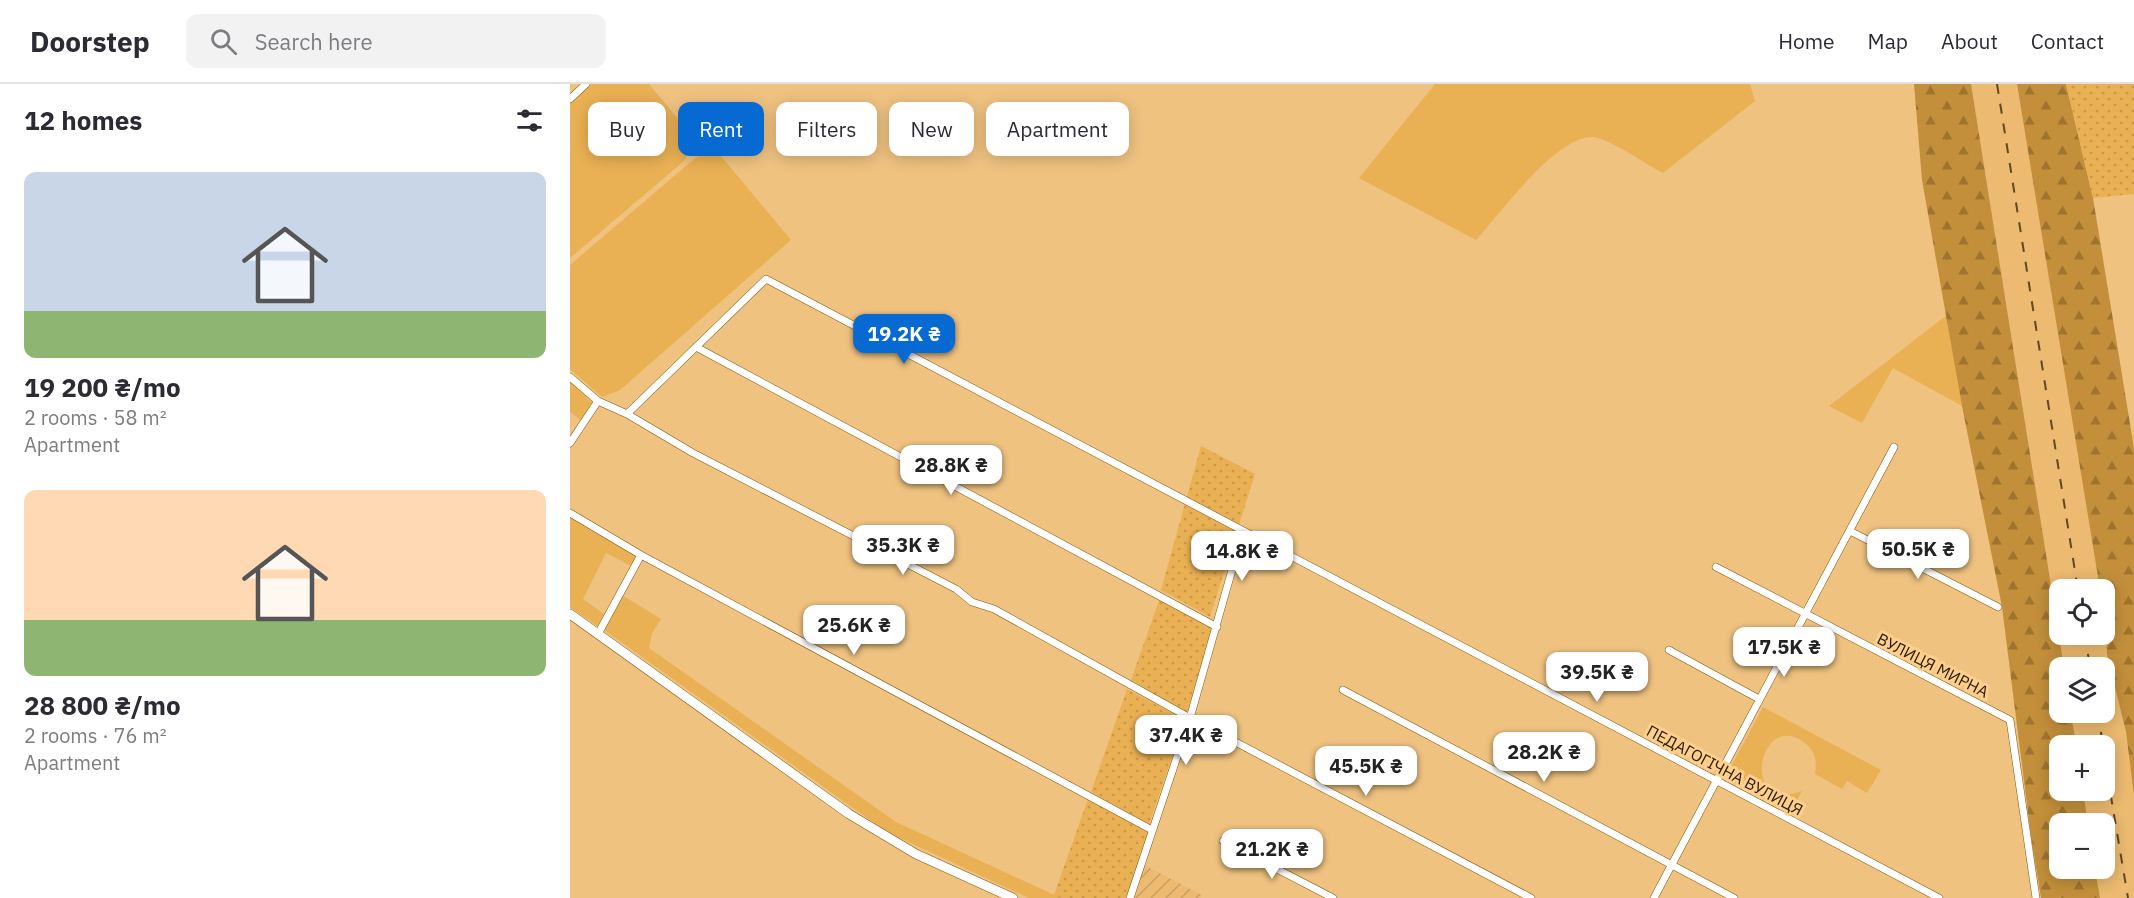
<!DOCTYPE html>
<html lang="en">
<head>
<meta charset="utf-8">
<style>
  body { margin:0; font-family:"IBM Plex Sans",sans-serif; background:#f2f2f3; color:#2b2b33; height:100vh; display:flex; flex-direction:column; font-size:22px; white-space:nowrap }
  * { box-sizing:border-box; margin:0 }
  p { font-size:20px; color:#7c7c81 }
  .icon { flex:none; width:33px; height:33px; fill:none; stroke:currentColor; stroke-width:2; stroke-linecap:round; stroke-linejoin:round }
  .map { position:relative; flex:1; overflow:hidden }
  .drawer { display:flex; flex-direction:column; background:#fff; width:570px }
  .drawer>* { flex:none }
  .hud { position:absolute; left:18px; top:18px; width:570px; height:54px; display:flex; gap:12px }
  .tools { position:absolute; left:1479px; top:495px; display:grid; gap:12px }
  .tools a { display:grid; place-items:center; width:66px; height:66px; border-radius:12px; background:#fff; box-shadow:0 3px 15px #0003; font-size:30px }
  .price { position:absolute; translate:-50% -51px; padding:0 14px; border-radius:12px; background:#fff; color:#222; font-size:20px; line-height:39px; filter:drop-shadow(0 2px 3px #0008) }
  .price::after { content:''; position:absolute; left:50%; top:36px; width:18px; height:14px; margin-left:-9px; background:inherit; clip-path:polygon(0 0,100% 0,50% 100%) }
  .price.selected { background:#076ad2; color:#fff }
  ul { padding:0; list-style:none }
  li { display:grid; align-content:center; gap:12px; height:318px; padding:0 24px }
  li span { display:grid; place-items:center; height:186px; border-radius:12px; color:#555 }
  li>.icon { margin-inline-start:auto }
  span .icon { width:108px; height:108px; fill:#fffc; stroke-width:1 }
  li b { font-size:26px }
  h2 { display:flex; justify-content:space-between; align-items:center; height:72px; padding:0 24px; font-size:26px }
  .tag { padding:0 21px; border-radius:12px; background:#fff; box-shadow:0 3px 15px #0003; font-size:21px; line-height:54px }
  .tag.selected { background:#076ad2; color:#fff }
  header { display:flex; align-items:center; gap:36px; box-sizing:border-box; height:84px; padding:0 30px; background:#fff; border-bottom:2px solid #e1e1e2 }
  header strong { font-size:28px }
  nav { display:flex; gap:33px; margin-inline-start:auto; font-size:21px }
  .search { width:420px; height:54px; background:#f2f2f3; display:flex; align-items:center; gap:15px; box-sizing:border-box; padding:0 21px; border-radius:12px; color:#7c7c81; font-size:22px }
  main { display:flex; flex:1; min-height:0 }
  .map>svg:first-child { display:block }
  .built { fill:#ecba70 }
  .industrial { fill:url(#industrial-furrows) }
  .grass { fill:#eab054 }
  .forest { fill:url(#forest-firs) }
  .park { fill:url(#park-dots) }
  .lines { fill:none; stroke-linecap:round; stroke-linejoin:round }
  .minor-casing { stroke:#7f570c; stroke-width:8 }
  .tertiary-casing { stroke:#7f570c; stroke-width:10 }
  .minor { stroke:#fff; stroke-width:7 }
  .tertiary { stroke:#fff; stroke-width:9 }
  .rail { stroke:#624924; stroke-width:2; stroke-dasharray:10 10; stroke-linecap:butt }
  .labels { text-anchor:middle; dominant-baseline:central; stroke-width:6; stroke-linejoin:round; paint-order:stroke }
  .street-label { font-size:16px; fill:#2c1b01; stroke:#fdcf8d }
</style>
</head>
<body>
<header>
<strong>Doorstep</strong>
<div class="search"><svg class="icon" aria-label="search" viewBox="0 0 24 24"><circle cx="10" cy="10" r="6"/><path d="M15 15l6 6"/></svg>Search here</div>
<nav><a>Home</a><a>Map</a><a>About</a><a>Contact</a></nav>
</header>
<main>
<section class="drawer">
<h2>12 homes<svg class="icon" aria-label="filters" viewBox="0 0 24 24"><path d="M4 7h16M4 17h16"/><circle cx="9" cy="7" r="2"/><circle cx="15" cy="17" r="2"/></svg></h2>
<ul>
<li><span style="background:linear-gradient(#c9d6e8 75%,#8fb573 0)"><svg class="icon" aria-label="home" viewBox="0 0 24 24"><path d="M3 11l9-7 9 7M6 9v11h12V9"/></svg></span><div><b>19 200 ₴/mo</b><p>2 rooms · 58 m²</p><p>Apartment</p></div></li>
<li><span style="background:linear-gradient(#ffd9b3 70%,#8fb573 0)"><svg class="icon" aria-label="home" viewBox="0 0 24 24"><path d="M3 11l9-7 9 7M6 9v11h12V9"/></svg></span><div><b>28 800 ₴/mo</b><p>2 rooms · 76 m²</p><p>Apartment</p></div></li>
</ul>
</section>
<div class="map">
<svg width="1564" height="814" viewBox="0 0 1564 814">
  <defs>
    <pattern id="industrial-furrows" width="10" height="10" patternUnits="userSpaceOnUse" patternTransform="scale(1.5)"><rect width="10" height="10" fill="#ecba70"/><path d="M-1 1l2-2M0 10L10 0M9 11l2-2" fill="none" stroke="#cb9f5f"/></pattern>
    <pattern id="forest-firs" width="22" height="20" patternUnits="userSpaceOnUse" patternTransform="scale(1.5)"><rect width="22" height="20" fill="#c38f3b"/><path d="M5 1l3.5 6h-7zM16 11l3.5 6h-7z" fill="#9f742f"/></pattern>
    <pattern id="park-dots" width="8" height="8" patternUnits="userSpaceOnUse" patternTransform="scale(1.5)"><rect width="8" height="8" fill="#eab054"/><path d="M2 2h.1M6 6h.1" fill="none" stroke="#c99747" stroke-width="1.8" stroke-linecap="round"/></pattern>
  </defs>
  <rect width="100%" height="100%" fill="#efc280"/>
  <!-- built -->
  <path class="built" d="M 1401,0 L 1447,0 L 1530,505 L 1490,506 L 1490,550 L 1534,550 L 1535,542 L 1538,570 L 1556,648 L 1564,711 L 1564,814 L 1530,814 L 1525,785 L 1534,784 L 1534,740 L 1518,739 L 1513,707 L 1534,706 L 1534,662 L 1506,661 L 1501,629 L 1534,628 L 1534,584 L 1494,583 Z"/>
  <!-- industrial -->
  <path class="industrial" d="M 574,781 L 632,811 L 630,814 L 564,814 Z"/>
  <!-- grass -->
  <path class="grass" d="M 22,0 L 79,0 L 127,58 L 114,77 L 0,174 L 0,21 Z
    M 865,0 L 1180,0 L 1185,17 L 1093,89 C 1072,78 1050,61 1028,54 C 992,43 929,131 906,156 L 789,94 Z
    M 145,65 L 221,156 L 50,306 L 32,313 L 0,285 L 0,181 L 117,81 L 135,67 Z
    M 1377,231 L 1392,322 L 1323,284 L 1292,339 L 1259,322 Z
    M 0,298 L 22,318 L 11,336 L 0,328 Z
    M 0,434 L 66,472 L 61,482 L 36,469 L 13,515 L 34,530 L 27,542 L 0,523 Z
    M 52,511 L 91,535 L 82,549 L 79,564 L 326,738 L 491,814 L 459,814 L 319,749 L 283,724 L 33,545 Z
    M 1193,623 L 1311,686 L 1297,709 L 1277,697 L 1272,705 L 1245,690 C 1247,679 1246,668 1236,660 C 1190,622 1167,730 1232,707 L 1219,729 L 1160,697 L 1156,692 Z"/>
  <!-- forest -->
  <path class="forest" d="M 1344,0 L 1401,0 L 1494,583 L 1490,584 L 1490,628 L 1501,629 L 1506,661 L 1490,662 L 1490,706 L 1513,707 L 1518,739 L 1490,740 L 1490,784 L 1525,785 L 1530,814 L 1471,814 L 1461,752 L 1432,523 L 1392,322 L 1352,96 Z
    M 1447,0 L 1496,0 L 1523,114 L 1564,364 L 1564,711 L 1556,648 L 1537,570 L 1534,506 L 1530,505 Z"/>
  <!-- park -->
  <path class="park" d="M 1496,0 L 1564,0 L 1564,110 L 1523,114 Z
    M 631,362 L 685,390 L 640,533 L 591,506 Z
    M 590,514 L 644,545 L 617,629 L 561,596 Z
    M 557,605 L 615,636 L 579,740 L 521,708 Z
    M 518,715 L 579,749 L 556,814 L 491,814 L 484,811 Z"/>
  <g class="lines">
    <defs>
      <path id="minor" d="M 0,15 L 16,0
        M 126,263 L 647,543
        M 0,293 L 28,317
        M 57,330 L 123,369 L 386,505 L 402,518 L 424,525 L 620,634 L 961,814
        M 0,359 L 28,317 L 57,330 L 196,195 L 1369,814
        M 0,429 L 71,471
        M 1280,447 L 1428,523
        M 1146,483 L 1440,636 L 1466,814
        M 28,550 L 71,471 L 582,746
        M 1099,566 L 1189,615
        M 773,606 L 1164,814
        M 653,757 L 763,814
        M 560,814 L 620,634 L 673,447
        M 1084,814 L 1324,363"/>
      <path id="tertiary" d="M 0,530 L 279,730 L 346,770 L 443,814"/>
    </defs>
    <!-- minor casing -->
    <use href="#minor" class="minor-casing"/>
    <!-- tertiary casing -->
    <use href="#tertiary" class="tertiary-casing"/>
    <!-- minor -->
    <use href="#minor" class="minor"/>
    <!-- tertiary -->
    <use href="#tertiary" class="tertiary"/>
    <!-- rail -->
    <path class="rail" d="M 1427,0 L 1508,506
      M 1515,550 L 1520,584
      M 1528,628 L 1533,662
      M 1534,671 L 1558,814"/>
  </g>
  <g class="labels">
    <!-- street labels -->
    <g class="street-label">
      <text transform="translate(1363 581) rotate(27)">ВУЛИЦЯ МИРНА</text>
      <text transform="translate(1155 686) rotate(28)">ПЕДАГОГІЧНА ВУЛИЦЯ</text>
    </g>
  </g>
</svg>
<div class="tools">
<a><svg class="icon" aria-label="locate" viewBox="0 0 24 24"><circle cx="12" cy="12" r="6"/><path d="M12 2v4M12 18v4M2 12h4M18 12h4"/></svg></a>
<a><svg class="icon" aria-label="layers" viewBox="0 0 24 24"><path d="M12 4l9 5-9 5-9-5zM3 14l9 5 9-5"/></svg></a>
<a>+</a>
<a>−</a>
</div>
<b class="price selected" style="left:334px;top:281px">19.2K ₴</b>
<b class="price" style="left:381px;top:412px">28.8K ₴</b>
<b class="price" style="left:333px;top:492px">35.3K ₴</b>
<b class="price" style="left:1348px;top:496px">50.5K ₴</b>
<b class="price" style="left:672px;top:498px">14.8K ₴</b>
<b class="price" style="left:284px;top:572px">25.6K ₴</b>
<b class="price" style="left:1214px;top:594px">17.5K ₴</b>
<b class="price" style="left:1027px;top:619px">39.5K ₴</b>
<b class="price" style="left:616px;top:682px">37.4K ₴</b>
<b class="price" style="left:974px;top:699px">28.2K ₴</b>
<b class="price" style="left:796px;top:713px">45.5K ₴</b>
<b class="price" style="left:702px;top:796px">21.2K ₴</b>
<div class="hud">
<a class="tag">Buy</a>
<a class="tag selected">Rent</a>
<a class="tag">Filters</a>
<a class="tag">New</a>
<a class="tag">Apartment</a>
</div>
</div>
</main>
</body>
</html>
